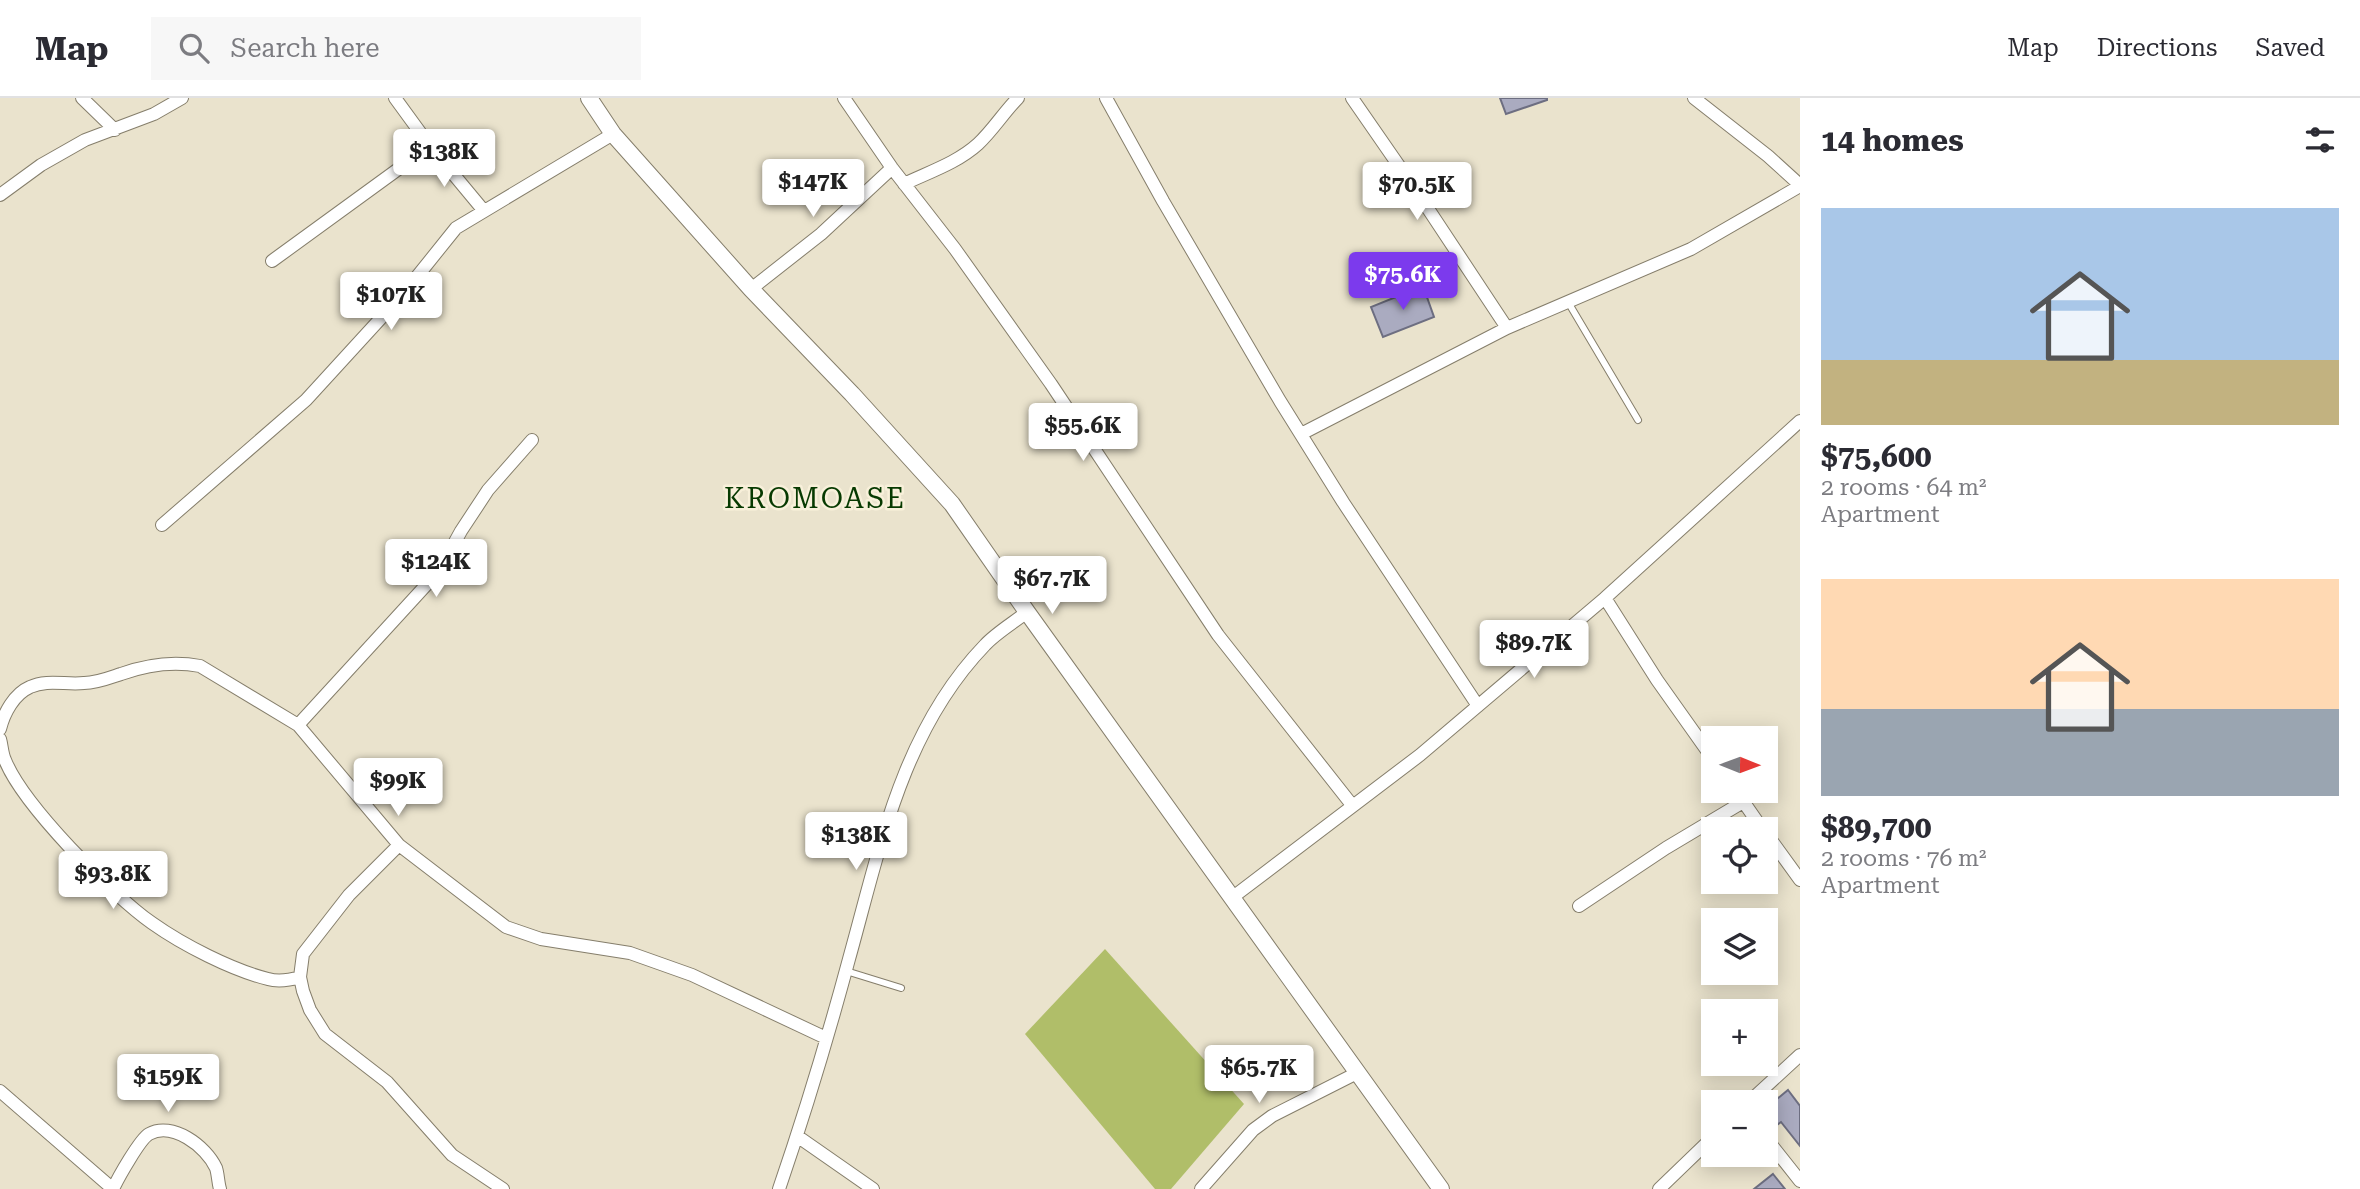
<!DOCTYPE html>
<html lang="en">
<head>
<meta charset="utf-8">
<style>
  body { margin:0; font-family:"Roboto Serif",serif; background:#f7f7f7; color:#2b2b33; height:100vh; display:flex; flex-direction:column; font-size:26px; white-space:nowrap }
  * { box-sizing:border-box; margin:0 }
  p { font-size:23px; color:#7c7c81 }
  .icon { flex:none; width:38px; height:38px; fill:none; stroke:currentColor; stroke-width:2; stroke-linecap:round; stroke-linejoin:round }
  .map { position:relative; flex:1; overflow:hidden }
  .sheet { display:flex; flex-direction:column; background:#fff; width:560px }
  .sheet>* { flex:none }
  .needle { width:46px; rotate:91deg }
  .buttons { position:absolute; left:1701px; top:628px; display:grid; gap:14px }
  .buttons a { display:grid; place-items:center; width:77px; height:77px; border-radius:0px; background:#fff; box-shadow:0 4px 18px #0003; font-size:35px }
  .price { position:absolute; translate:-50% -60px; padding:0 16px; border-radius:7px; background:#fff; color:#222; font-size:23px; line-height:46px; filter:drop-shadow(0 2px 4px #0008) }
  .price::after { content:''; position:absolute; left:50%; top:42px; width:21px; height:16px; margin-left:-10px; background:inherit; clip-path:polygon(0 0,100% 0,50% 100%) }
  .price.selected { background:#7c3aed; color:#fff }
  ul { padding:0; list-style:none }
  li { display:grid; align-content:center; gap:14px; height:371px; padding:0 21px }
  li span { display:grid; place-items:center; height:217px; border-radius:0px; color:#555 }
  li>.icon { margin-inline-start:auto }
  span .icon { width:126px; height:126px; fill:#fffc; stroke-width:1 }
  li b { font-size:30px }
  h2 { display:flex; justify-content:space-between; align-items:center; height:84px; padding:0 21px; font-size:30px }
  header { display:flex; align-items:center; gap:42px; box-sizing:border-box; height:98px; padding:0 35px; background:#fff; border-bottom:2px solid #e1e1e2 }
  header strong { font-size:33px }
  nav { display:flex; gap:38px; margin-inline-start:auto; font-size:24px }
  .search { width:490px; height:63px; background:#f7f7f7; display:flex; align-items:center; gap:18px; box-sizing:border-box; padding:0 24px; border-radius:0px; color:#7c7c81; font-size:26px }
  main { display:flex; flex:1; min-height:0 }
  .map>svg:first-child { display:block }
  .green { fill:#b0be69 }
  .building { fill:#aaabc0; stroke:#6d6e81; stroke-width:2 }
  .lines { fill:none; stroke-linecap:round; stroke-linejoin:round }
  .service-casing { stroke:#857e6b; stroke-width:8 }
  .minor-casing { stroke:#857e6b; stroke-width:14 }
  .tertiary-casing { stroke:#857e6b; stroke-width:18 }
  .service { stroke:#fff; stroke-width:6 }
  .minor { stroke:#fff; stroke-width:12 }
  .tertiary { stroke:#fff; stroke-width:16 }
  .labels { text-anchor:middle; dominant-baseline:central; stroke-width:5; stroke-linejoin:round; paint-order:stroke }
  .quarter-label { font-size:28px; letter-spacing:2px; fill:#073a01; stroke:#f8f0da }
</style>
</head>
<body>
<header>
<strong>Map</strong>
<div class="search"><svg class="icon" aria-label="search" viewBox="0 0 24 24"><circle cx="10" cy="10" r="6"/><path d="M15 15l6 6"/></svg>Search here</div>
<nav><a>Map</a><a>Directions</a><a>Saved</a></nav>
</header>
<main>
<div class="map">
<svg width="1800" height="1091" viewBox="0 0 1800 1091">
  <rect width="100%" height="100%" fill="#eae3cd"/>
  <!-- green -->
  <path class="green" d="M 1105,851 L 1244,1006 L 1171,1091 L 1155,1091 L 1025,936 Z"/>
  <!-- building -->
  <path class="building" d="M 1500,0 L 1547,0 L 1547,2 L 1506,16 Z
    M 1423,188 L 1434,219 L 1383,239 L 1371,209 Z
    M 1788,992 L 1800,1008 L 1800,1048 L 1781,1024 L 1770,1032 L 1766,1031 L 1766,1010 Z
    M 1773,1076 L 1785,1091 L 1754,1091 Z"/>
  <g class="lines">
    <defs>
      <path id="service" d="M 1568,204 L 1638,322
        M 846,873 L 901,890"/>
      <path id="minor" d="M 82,0 L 115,32
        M 395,0 L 430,48 L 484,113
        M 844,0 L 892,70 L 955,151 L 1051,286 L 1218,537 L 1352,707
        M 1106,0 L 1163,103 L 1280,303 L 1343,404 L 1478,608
        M 1352,0 L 1415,91 L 1507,230
        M 1694,0 L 1768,58 L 1800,87
        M 904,86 C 929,74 957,65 978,46 C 993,32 1004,14 1018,0
        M 0,97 L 41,67 L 85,42 L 154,16 L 182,0
        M 272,163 L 430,48
        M 751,191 L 821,136 L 892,70
        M 1301,336 L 1507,230 L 1691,151 L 1800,88
        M 162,427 L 306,302 L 403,196 L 456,130 L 613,36
        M 1605,500 L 1657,582 L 1713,661
        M 298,627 L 439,473 L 461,433 L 488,392 L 532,342
        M 0,631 C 4,615 14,596 30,589 C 47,581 66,587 84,585 C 97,585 109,580 121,576 C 146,567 174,563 200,568 L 298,627 L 399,747 L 506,829 L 541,841 L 630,855 L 692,877 L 826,940
        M 0,641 C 2,648 2,656 5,662 C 23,707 112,797 152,825 C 183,847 232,872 268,881 C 278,884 290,882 300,879
        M 1736,693 L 1763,732
        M 1766,735 L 1800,782
        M 399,747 L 349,797 L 303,856 L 300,879 L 303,893 L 310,912 L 325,936 L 387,984 L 452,1057 L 503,1091
        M 1233,799 L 1420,657 L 1605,500 L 1800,323
        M 1579,808 L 1666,750 L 1743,704
        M 0,993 L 113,1091
        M 1749,1004 L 1800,957
        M 797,1038 L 873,1091
        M 1766,1040 L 1800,1083
        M 113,1091 C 118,1080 140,1041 149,1036 C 172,1023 206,1048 216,1070 C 218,1076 218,1084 220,1091
        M 779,1091 C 805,1015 828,939 849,861 C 880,750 902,633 985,547 C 996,535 1013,525 1027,514
        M 1201,1091 L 1253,1032 L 1272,1018 L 1357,975
        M 1659,1091 L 1713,1039"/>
      <path id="tertiary" d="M 589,0 L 613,36 L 751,191 L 852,296 L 952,406 L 1027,514 L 1441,1091"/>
    </defs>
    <!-- service casing -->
    <use href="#service" class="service-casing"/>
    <!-- minor casing -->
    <use href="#minor" class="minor-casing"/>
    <!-- tertiary casing -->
    <use href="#tertiary" class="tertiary-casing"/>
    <!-- service -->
    <use href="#service" class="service"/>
    <!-- minor -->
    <use href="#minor" class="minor"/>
    <!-- tertiary -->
    <use href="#tertiary" class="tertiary"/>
  </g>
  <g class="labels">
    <!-- quarter labels -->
    <g class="quarter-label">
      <text x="815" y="400">KROMOASE</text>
    </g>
  </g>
</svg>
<div class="buttons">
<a><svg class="needle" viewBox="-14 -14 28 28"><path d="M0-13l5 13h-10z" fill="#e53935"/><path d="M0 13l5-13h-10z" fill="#7c7c81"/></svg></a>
<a><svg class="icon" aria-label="locate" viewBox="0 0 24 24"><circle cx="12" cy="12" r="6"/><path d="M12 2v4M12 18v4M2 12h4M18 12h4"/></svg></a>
<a><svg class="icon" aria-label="layers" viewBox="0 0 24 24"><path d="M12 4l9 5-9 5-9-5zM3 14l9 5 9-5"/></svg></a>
<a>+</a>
<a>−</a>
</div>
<b class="price" style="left:444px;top:91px">$138K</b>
<b class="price" style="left:813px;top:121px">$147K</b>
<b class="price" style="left:1417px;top:124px">$70.5K</b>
<b class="price selected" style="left:1403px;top:214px">$75.6K</b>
<b class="price" style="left:391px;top:234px">$107K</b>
<b class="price" style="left:1083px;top:365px">$55.6K</b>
<b class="price" style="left:436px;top:501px">$124K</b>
<b class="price" style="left:1052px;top:518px">$67.7K</b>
<b class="price" style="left:1534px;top:582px">$89.7K</b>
<b class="price" style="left:398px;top:720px">$99K</b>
<b class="price" style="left:856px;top:774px">$138K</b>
<b class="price" style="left:113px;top:813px">$93.8K</b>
<b class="price" style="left:1259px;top:1007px">$65.7K</b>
<b class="price" style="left:168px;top:1016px">$159K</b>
</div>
<section class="sheet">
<h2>14 homes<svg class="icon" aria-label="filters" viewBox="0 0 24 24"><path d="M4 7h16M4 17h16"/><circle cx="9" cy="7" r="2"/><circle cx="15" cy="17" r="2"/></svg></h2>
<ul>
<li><span style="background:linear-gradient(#a9c7e8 70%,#c2b280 0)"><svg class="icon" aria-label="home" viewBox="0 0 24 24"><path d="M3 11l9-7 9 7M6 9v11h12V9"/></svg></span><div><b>$75,600</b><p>2 rooms · 64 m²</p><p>Apartment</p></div></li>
<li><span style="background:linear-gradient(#ffd9b3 60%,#9aa5b1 0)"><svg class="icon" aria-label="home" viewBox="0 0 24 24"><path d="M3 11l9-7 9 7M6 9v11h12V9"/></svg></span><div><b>$89,700</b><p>2 rooms · 76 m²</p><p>Apartment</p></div></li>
</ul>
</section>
</main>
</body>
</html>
